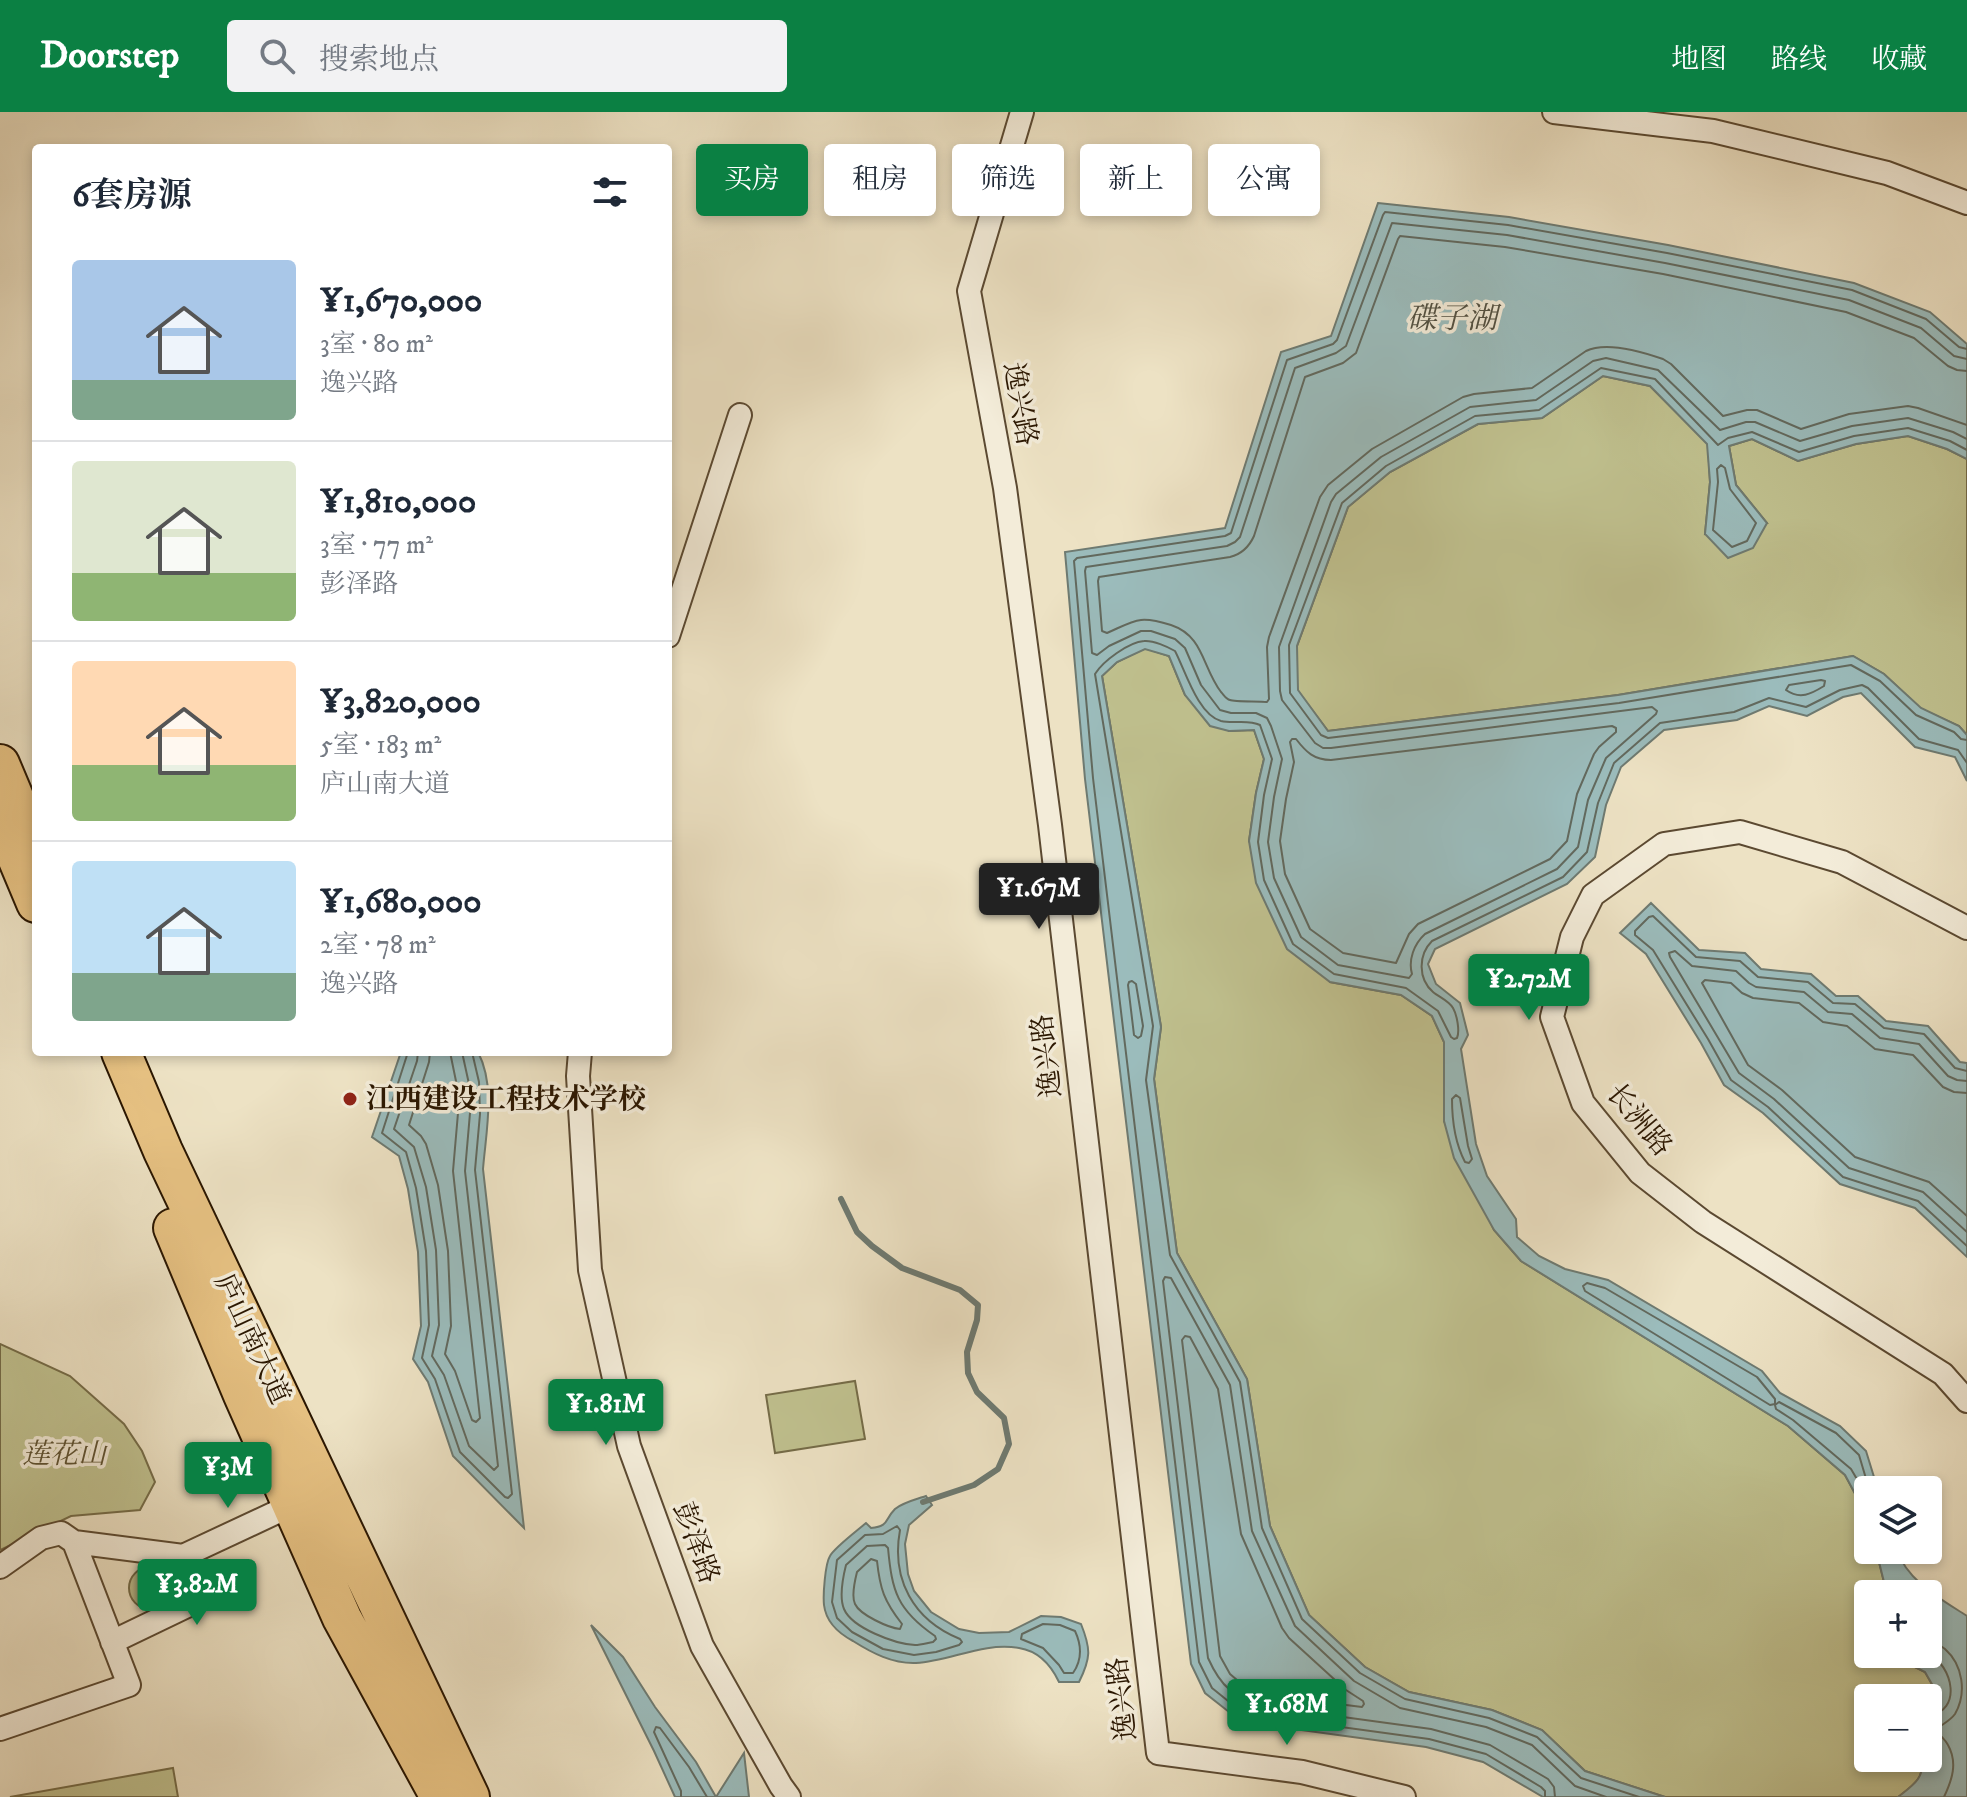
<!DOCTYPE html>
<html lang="zh">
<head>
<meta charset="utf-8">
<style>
  body { margin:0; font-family:"IM FELL DW Pica","Noto Serif SC",serif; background:#f2f2f3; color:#1f2937; height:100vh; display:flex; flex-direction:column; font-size:30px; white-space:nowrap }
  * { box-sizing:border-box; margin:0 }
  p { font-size:26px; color:#747a83 }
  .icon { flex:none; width:44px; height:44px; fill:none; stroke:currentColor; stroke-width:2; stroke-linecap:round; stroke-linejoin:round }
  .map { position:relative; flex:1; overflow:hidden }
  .sheet { position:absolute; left:32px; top:32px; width:640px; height:912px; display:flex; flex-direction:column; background:#fff; border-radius:8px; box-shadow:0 4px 12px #0003 }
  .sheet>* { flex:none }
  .top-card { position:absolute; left:696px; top:32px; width:760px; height:72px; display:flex; gap:16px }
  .buttons { position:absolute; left:1854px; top:1364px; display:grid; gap:16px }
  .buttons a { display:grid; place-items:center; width:88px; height:88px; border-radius:8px; background:#fff; box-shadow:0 4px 12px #0003; font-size:40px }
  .price { position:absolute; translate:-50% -68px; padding:0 18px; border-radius:8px; background:#0b8043; color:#fff; font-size:26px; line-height:52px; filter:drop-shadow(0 2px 4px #0008) }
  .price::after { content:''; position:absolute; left:50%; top:48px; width:24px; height:18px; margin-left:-12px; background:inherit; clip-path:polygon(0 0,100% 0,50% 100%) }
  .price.current { background:#222; color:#fff }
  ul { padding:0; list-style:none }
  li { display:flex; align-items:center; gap:24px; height:200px; padding:0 40px }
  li+li { border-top:2px solid #e0e1e3 }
  li span { display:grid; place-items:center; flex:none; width:224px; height:160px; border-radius:8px; color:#555 }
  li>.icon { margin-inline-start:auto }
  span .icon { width:96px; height:96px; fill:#fffc; stroke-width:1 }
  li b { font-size:34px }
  h2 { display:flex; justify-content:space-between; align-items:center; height:96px; padding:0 40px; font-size:34px }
  .pill { padding:0 28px; border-radius:8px; background:#fff; box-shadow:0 4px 12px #0003; font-size:28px; line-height:72px }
  .pill.current { background:#0b8043; color:#fff }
  header { display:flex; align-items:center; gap:48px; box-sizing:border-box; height:112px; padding:0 40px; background:#0b8043; color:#fff }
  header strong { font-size:38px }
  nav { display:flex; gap:44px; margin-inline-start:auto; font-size:28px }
  .search { width:560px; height:72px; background:#f2f2f3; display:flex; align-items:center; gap:20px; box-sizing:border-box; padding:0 28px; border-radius:8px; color:#747a83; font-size:30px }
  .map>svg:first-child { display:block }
  .green { fill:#c0c18f; stroke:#756c48; stroke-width:2 }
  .water { fill:#9bbcbc; stroke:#6e7a71; stroke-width:2 }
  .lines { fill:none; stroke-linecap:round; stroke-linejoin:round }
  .shore { stroke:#62695e; stroke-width:2 }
  .stream { stroke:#6e7a71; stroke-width:6 }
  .minor-casing { stroke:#5b4931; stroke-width:26 }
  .trunk-casing { stroke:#2a1600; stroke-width:42 }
  .minor { stroke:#f3ecd9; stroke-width:22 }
  .trunk { stroke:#e6c182; stroke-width:38 }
  .poi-dot { fill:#8f2418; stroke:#f3ecd9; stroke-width:3 }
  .labels { text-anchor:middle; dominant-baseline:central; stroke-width:7; stroke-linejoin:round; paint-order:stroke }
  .street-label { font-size:28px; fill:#2a1600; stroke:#f3ecd9 }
  .poi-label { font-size:28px; font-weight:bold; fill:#2a1600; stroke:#f3ecd9; text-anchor:start }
  .park-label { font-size:28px; font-style:italic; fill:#5e5232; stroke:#f3ecd9 }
  .water-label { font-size:30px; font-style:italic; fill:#525042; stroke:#f3ecd9 }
</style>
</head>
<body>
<header>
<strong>Doorstep</strong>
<div class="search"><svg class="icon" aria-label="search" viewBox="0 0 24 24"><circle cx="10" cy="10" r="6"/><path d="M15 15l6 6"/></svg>搜索地点</div>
<nav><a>地图</a><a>路线</a><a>收藏</a></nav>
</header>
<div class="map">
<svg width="1967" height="1685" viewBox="0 0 1967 1685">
  <rect width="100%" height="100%" fill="#ede2c4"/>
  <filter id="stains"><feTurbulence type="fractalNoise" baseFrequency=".0025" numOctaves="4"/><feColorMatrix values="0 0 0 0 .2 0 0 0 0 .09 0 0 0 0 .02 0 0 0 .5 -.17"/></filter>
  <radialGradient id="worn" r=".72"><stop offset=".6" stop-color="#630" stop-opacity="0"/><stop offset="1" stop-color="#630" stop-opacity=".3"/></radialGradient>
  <!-- green -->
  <path class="green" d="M 1603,264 L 1650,274 L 1708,332 L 1710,370 L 1705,422 L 1767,411 L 1736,373 L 1729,334 L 1752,327 L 1798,349 L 1856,332 L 1908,324 L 1947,337 L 1967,347 L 1967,623 L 1959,614 L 1921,597 L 1884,562 L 1853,544 L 1618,583 L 1328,619 L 1297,578 L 1297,534 L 1348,395 L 1390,360 L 1478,312 L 1542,306 Z
    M 1145,536 L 1169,544 L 1185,583 L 1229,619 L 1254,618 L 1264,647 L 1256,681 L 1249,729 L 1330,870 L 1401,883 L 1432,904 L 1444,930 L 1444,1009 L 1494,1118 L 1521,1149 L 1788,1314 L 1845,1363 L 1867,1403 L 1868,1438 L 1876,1438 L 1887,1482 L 1868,1482 L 1868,1542 L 1902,1542 L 1903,1549 L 1925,1560 L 1933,1574 L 1928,1591 L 1928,1586 L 1868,1586 L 1868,1646 L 1921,1646 C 1926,1666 1912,1674 1898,1685 L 1665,1685 L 1585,1659 L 1542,1618 L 1492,1598 L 1409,1580 L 1365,1555 L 1309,1503 L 1270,1414 L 1247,1267 L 1177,1141 L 1154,967 L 1161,915 L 1102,564 L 1117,550 Z
    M 0,1232 L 70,1264 L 124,1312 L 142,1339 L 155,1370 L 140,1398 L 71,1404 L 0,1438 Z
    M 855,1269 L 865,1327 L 775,1341 L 766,1283 Z
    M129 1476a21 21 0 1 1 42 0a21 21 0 1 1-42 0Z
    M 173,1656 L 178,1685 L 10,1685 Z"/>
  <!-- water -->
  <path class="water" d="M 1378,91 L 1509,105 L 1668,133 L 1854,171 L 1930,200 L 1967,232 L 1967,347 L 1947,337 L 1908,324 L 1856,332 L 1798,349 L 1752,327 L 1729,334 L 1736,373 L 1767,411 L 1753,436 L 1728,446 L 1705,422 L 1710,370 L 1707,332 L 1650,274 L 1603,264 L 1542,306 L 1478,312 L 1390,360 L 1348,395 L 1297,534 L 1298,578 L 1328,619 L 1618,583 L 1853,544 L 1884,562 L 1921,596 L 1959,614 L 1967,623 L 1967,669 L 1955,645 L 1915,635 L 1861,581 L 1843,585 L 1807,604 L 1769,594 L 1737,608 L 1664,618 L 1621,655 L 1606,693 L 1595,745 L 1567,772 L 1435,837 L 1428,852 L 1436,872 L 1460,891 L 1468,923 L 1461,937 L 1476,1032 L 1487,1064 L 1516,1107 L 1517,1125 L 1539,1144 L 1565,1157 L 1608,1168 L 1762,1259 L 1780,1281 L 1840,1314 L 1866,1339 L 1878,1378 L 1868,1378 L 1868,1406 L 1845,1363 L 1788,1314 L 1521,1149 L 1494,1118 L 1454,1046 L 1444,1009 L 1444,930 L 1432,904 L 1401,883 L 1330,870 L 1287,837 L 1256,771 L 1249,729 L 1256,681 L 1264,647 L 1254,618 L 1229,619 L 1210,614 L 1185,583 L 1169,544 L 1145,537 L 1117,550 L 1102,564 L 1161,915 L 1154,967 L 1177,1141 L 1247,1267 L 1270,1414 L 1309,1503 L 1365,1555 L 1409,1580 L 1492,1598 L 1542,1618 L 1585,1659 L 1665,1685 L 1543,1685 L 1483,1650 L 1426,1635 L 1258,1612 L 1229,1600 L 1205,1581 L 1191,1552 L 1085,667 L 1065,440 L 1225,416 L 1281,240 L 1331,224 Z
    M 1651,791 L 1699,838 L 1745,841 L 1761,857 L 1811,862 L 1836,884 L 1858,884 L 1886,909 L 1928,914 L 1960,950 L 1967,951 L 1967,1145 L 1915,1096 L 1840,1072 L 1763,1001 L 1724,973 L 1701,931 L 1646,842 L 1620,821 Z
    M 401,940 L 478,940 C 496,975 486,1019 483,1057 L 524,1416 L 453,1344 L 428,1270 L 413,1247 L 421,1214 L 418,1140 L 408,1077 L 399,1044 L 372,1025 Z
    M 926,1384 L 932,1393 L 909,1413 L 905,1432 L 908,1462 L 914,1479 L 931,1500 L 959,1517 L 979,1521 L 1009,1520 L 1041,1504 L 1061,1505 L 1081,1512 C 1091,1537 1091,1546 1079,1570 L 1059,1570 C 1051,1553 1038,1539 1019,1536 C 982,1530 951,1549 916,1551 C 893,1552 872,1541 853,1529 C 838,1521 826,1510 824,1493 C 823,1483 825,1452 830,1444 C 834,1436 858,1418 866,1411 L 871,1416 C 890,1414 884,1408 895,1397 C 902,1391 917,1387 926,1384 Z
    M 1876,1438 L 1897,1438 C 1907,1469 1941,1487 1967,1504 L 1967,1685 L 1898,1685 C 1912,1674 1926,1666 1921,1646 L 1928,1646 L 1928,1591 L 1933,1574 L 1925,1560 L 1903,1549 L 1902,1542 L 1928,1542 L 1928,1482 L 1887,1482 Z
    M 591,1513 L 623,1545 L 655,1595 L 696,1650 L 716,1685 L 744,1641 L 749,1685 L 675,1685 L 654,1639 Z"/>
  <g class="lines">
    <!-- shore -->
    <path class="shore" d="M 1967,247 L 1954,244 L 1921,216 L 1849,188 L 1665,151 L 1507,123 L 1392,111 L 1346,234 L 1336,241 L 1295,256 L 1240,425 L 1235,430 L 1227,434 L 1086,455 L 1085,459 L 1092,541 L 1097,543 L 1109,534 L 1141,519 L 1151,519 L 1175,527 L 1185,536 L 1201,573 L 1220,598 L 1231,601 L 1256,601 L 1267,606 L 1271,614 L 1282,647 L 1274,685 L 1268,730 L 1274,766 L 1301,825 L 1338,853 L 1409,866 L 1412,862 C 1408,848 1414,832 1425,822 L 1557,757 L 1578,735 L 1588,688 L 1606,646 L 1656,602 L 1657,599 L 1652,595 L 1331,636 L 1323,636 L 1315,631 L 1282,588 L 1280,579 L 1279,535 L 1331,390 L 1336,382 L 1381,345 L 1470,295 L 1536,288 L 1593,249 L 1606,246 L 1658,258 L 1720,318 L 1746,310 L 1755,310 L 1800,329 L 1852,314 L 1908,306 L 1953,320 L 1967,327
      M 1967,259 L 1957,258 L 1948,254 L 1914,226 L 1846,200 L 1663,162 L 1505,135 L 1400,124 L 1398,127 L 1356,241 L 1343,251 L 1305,265 L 1254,424 C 1249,435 1242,442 1230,445 L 1099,465 L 1098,469 L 1102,519 L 1107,521 C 1136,508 1139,503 1171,513 C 1204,524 1202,555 1221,580 C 1224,583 1226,587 1230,588 C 1235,590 1259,589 1267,590 L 1269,587 L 1267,535 L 1269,525 L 1320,385 L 1328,373 L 1372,337 L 1463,285 L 1474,282 L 1532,276 L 1586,239 C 1606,229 1643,240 1663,247 L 1671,252 L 1723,304 L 1747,298 L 1757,298 L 1801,317 L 1849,302 L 1908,294 L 1918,296 L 1967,313
      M 1967,338 L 1950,329 L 1908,316 L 1854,324 L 1799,340 L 1752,320 L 1728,326 L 1718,333 L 1655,267 L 1601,256 L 1539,298 L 1475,304 L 1386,354 L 1342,391 L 1289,533 L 1290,581 L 1321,623 L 1328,626 L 1619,591 L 1851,553 L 1880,569 L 1916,603 L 1954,620 L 1961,627 L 1967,628
      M 1721,353 L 1725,356 L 1730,377 L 1756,411 L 1747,429 L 1732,435 L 1713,418 L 1718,370 L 1717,357 Z
      M 1821,568 L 1825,569 L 1824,574 C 1811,582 1800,588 1786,578 L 1789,573 Z
      M 1612,614 L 1616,616 L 1616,620 L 1599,635 L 1594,642 L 1577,682 L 1567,729 L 1550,747 L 1418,812 L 1409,822 L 1396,851 L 1343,841 L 1310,817 L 1285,762 L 1280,729 L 1286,687 L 1294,650 L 1290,630 L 1292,627 L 1296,627 C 1306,640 1314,648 1331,648 Z
      M 1132,869 L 1136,872 L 1143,914 L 1141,924 L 1138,926 L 1134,923 L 1128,873 L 1129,870 Z
      M 408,940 L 382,1021 L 406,1040 L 416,1076 L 426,1139 L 429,1213 L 422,1246 L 435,1267 L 460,1340 L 505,1385 L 508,1386 L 512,1382 L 475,1058 L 480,1002 L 479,970 L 472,940
      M 418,940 L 417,949 L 394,1017 L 414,1035 L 426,1075 L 436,1138 L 439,1213 L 432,1244 L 444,1263 L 469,1334 L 494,1358 L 498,1354 L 465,1059 L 470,1001 L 469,972 L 462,940
      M 430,940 L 429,950 L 409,1013 L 421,1024 L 426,1032 L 438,1073 L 448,1139 L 451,1214 L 445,1242 L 455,1259 L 472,1308 L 476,1310 L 480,1306 L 453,1059 L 458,1001 L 457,974 L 450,940
      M 1967,959 L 1955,956 L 1924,922 L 1884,916 L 1855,892 L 1833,891 L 1808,870 L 1758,865 L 1740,849 L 1696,845 L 1653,804 L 1649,805 L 1635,819 L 1635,823 L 1653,838 L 1708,927 L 1731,968 L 1768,995 L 1843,1065 L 1918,1089 L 1967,1134
      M 1967,969 L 1957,968 L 1948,964 L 1919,932 L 1880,926 L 1852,902 L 1828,900 L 1804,880 L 1756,875 L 1749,871 L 1736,859 L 1692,854 L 1675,839 L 1669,841 L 1670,845 L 1739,961 L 1774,987 L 1849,1056 L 1923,1080 L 1967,1120
      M 1967,981 L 1954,980 L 1943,975 L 1913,943 L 1875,937 L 1847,914 L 1823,910 L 1799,891 L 1753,886 L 1742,881 L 1731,871 L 1705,868 L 1702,871 L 1748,953 L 1782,978 L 1855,1045 L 1929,1070 L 1967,1104
      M 1456,983 L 1460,986 L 1468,1034 L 1472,1047 L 1469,1051 L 1465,1050 C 1455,1031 1452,1008 1452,987 Z
      M 1587,1171 L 1605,1176 L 1757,1265 L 1775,1287 L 1775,1292 L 1770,1293 L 1585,1179 L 1583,1174 Z
      M 1185,1224 L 1190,1225 L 1218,1277 L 1241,1422 L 1282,1516 L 1289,1526 L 1346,1578 L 1363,1589 L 1364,1592 L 1362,1595 L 1266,1583 L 1244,1574 L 1230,1562 L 1220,1544 L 1182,1228 Z
      M 1779,1290 L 1836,1321 L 1859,1343 L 1867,1370 L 1866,1373 L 1861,1374 L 1851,1357 L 1793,1308 L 1776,1297 L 1775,1293 Z
      M 897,1414 L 900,1418 C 891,1467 913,1508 960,1527 L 962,1530 L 959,1533 L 936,1540 L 914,1543 L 883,1537 L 852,1520 L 837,1506 L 832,1490 L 837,1448 L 865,1423 L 883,1422 Z
      M 885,1433 L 888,1436 C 892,1479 897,1498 935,1524 L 936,1527 L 933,1530 C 927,1531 921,1533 915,1533 C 895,1532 852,1516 844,1497 C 839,1485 843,1465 846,1453 L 867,1434 Z
      M 871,1447 L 877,1449 C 880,1477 884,1489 902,1512 L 900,1517 C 889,1516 860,1503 855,1492 C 851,1484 855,1468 857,1460 Z
      M 1043,1512 L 1060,1513 L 1075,1519 C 1082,1534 1082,1548 1073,1561 L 1064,1561 L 1059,1553 L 1043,1536 L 1021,1527 L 1022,1522 Z
      M 1928,1528 C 1934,1531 1940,1533 1945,1537 C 1963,1553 1967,1581 1955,1602 C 1950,1609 1942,1612 1936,1618 C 1939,1623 1945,1627 1948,1633 C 1958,1651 1952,1668 1944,1685
      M 1928,1541 C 1953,1554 1963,1599 1928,1604
      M 681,1685 L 681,1679 L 654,1620 L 656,1615 L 660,1616 L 689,1655 L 707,1685
      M 1545,1685 L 1545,1679 L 1541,1675 L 1486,1642 L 1429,1627 L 1260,1604 L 1233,1593 L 1212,1576 L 1199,1550 L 1093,666 L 1074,449 L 1077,446 L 1225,424 L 1231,421 L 1287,248 L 1333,232 L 1337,228 L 1383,103 L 1385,100 L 1508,113 L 1667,141 L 1852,178 L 1926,207 L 1959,235 L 1967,237
      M 1555,1685 L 1554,1675 L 1548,1667 L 1490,1633 L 1431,1617 L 1263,1594 C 1232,1582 1222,1577 1208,1546 L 1163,1169 L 1165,1165 L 1171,1166 L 1230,1273 L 1252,1419 L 1295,1514 L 1354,1569 L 1400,1596 L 1486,1615 L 1532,1633 L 1575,1674 L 1606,1685
      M 1639,1685 L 1581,1666 L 1537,1625 L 1489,1606 L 1405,1587 L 1360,1561 L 1302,1507 L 1262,1416 L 1240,1270 L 1170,1143 L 1146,968 L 1153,914 L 1095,562 C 1103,549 1129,530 1144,529 C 1153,528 1168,535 1175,539 C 1185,558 1198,603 1221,609 C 1234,612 1248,607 1260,613 L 1272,647 L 1264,683 L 1258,730 L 1264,768 L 1293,832 L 1334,862 L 1406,876 L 1438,899 L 1451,925 L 1454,927 L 1457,926 C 1460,919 1457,903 1453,896 C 1449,889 1439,885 1433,880 C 1418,867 1418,843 1432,829 L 1563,765 L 1587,740 L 1598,691 L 1614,651 L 1660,611 L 1734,600 L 1769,586 L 1806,595 L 1840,578 L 1862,573 L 1868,576 L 1919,627 L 1958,638 L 1967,651"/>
    <!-- stream -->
    <path class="stream" d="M 841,1087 L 857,1120 L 872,1134 L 902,1156 L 960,1178 L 978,1193 L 977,1208 L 967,1240 L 968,1261 L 977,1280 L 1004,1306 L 1009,1332 L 998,1357 L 974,1373 L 923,1390"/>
    <defs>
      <path id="minor" d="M 1022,0 L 969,179 L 1005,376 L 1050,713 L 1158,1641 L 1302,1660 L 1404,1685
        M 1554,0 L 1713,19 L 1887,61 L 1967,91
        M 668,524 L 740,303
        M 1967,816 L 1842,750 L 1740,720 L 1664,732 L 1593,783 L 1572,825 L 1552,905 L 1583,991 L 1640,1061 L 1703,1110 L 1943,1262 L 1967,1289
        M 580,940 L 578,964 L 590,1158 L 629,1334 L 702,1534 L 781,1674 L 789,1685
        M 0,1455 L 41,1426 L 61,1421 L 74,1430 L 183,1444 L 292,1393
        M 112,1530 L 191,1492 L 183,1444
        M 0,1617 L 129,1573 L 74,1430"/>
      <path id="trunk" d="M 0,652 L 32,728
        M 0,705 L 36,791
        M 121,940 L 163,1039 L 470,1685
        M 173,1116 L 243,1283 L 342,1506 L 440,1685"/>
    </defs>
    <!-- minor casing -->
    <use href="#minor" class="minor-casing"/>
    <!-- trunk casing -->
    <use href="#trunk" class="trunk-casing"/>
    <!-- minor -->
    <use href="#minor" class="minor"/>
    <!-- trunk -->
    <use href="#trunk" class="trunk"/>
  </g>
  <!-- markers -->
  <circle class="poi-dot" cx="350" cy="987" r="8"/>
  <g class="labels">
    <!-- street labels -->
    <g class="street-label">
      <text transform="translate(1020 292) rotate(80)">逸兴路</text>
      <text transform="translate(1047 944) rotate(-97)">逸兴路</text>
      <text transform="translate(1639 1008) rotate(50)">长洲路</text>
      <text transform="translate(252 1227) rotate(65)">庐山南大道</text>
      <text transform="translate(696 1431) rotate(70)">彭泽路</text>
      <text transform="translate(1122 1587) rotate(-97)">逸兴路</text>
    </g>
    <!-- poi labels -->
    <g class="poi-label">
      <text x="366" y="987">江西建设工程技术学校</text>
    </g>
    <!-- park labels -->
    <g class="park-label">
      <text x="64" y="1342">莲花山</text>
    </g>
    <!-- water labels -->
    <g class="water-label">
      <text x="1452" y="207">碟子湖</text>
    </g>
  </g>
  <rect width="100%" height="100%" filter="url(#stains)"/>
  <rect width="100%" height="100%" fill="url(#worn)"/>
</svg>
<div class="buttons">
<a><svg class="icon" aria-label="layers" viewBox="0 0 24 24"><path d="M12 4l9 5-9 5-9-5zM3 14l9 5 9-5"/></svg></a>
<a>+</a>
<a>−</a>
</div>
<b class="price current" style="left:1039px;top:819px">¥1.67M</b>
<b class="price" style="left:1529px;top:910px">¥2.72M</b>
<b class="price" style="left:606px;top:1335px">¥1.81M</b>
<b class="price" style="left:228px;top:1398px">¥3M</b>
<b class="price" style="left:197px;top:1515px">¥3.82M</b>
<b class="price" style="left:1287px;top:1635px">¥1.68M</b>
<div class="top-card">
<a class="pill current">买房</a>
<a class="pill">租房</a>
<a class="pill">筛选</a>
<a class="pill">新上</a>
<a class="pill">公寓</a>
</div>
<section class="sheet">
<h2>6套房源<svg class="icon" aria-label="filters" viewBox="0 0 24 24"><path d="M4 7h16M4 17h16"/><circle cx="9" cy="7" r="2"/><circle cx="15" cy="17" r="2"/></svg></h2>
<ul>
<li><span style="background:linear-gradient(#a9c7e8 75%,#7fa58c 0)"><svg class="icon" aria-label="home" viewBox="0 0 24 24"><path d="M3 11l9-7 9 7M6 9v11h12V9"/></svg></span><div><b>¥1,670,000</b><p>3室 · 80 m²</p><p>逸兴路</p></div></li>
<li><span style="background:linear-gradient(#dfe7d0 70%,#8fb573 0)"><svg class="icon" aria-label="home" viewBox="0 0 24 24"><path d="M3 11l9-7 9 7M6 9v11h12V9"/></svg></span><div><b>¥1,810,000</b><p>3室 · 77 m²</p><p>彭泽路</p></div></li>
<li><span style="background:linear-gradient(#ffd9b3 65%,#8fb573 0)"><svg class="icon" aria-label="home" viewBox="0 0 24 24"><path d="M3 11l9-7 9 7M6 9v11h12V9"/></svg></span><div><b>¥3,820,000</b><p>5室 · 183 m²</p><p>庐山南大道</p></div></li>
<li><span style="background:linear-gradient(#bfe0f5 70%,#7fa58c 0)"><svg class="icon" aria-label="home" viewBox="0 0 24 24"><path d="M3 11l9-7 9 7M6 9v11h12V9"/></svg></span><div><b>¥1,680,000</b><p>2室 · 78 m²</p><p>逸兴路</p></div></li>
</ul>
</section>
</div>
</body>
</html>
